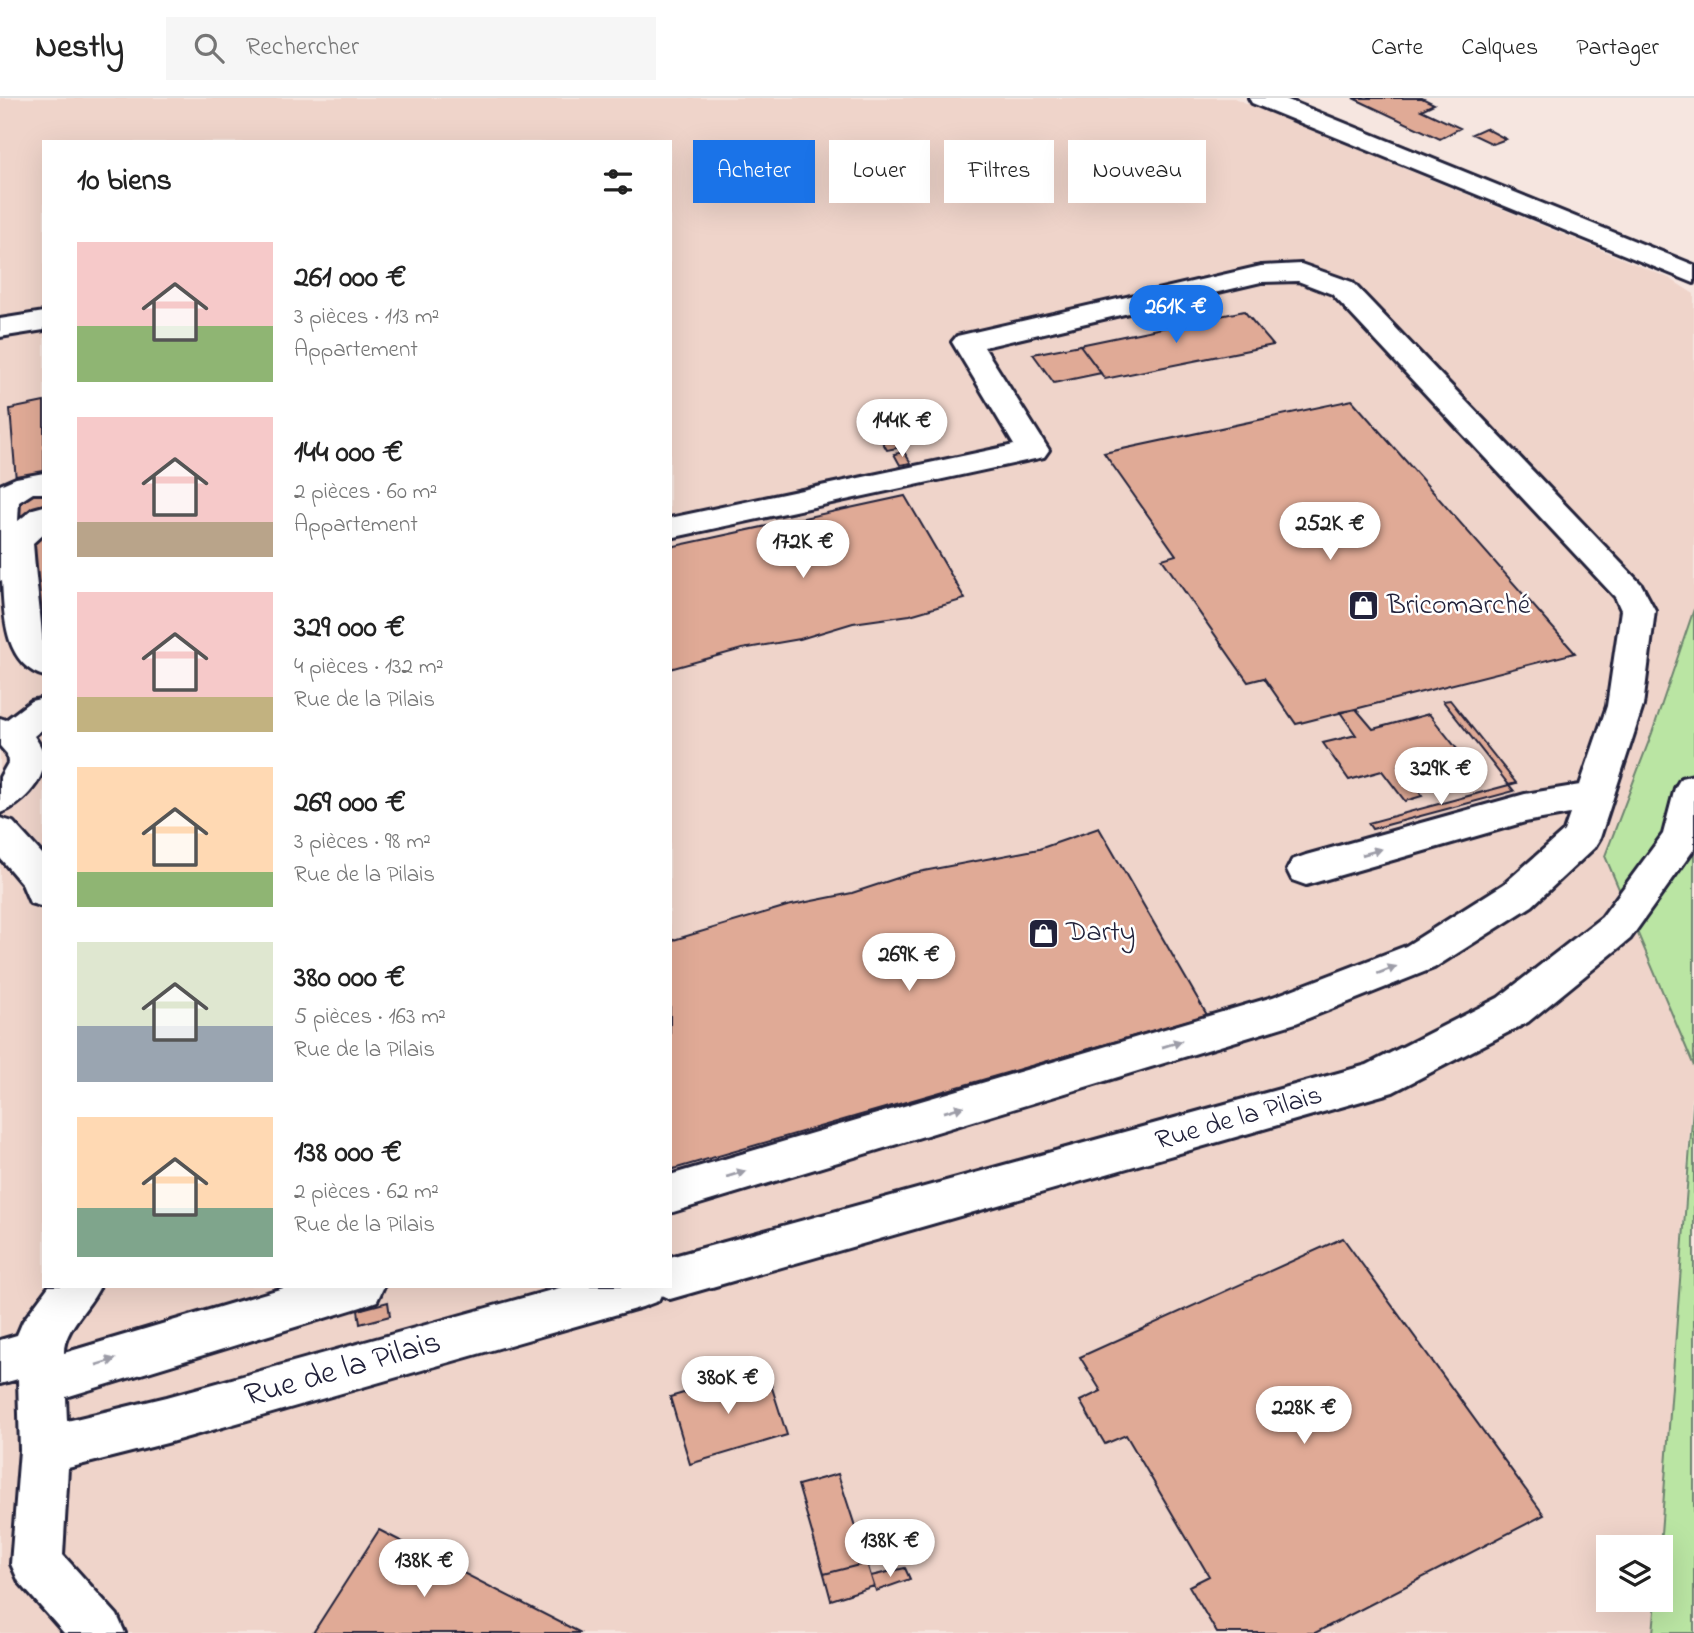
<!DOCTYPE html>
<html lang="fr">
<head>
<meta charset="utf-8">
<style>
  body { margin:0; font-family:"Indie Flower",sans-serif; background:#f6f6f6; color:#222; height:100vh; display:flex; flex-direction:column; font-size:26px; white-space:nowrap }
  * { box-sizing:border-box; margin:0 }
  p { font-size:23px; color:#767676 }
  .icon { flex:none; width:38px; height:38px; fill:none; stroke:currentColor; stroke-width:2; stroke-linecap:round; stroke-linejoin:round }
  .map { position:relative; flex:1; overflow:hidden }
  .drawer { position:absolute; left:42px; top:42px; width:630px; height:1148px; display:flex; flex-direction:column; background:#fff; border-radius:0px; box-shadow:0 7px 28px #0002 }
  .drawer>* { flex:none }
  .banner { position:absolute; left:693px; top:42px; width:665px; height:63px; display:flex; gap:14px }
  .buttons { position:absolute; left:1596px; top:1437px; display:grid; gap:14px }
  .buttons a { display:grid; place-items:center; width:77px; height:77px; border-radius:0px; background:#fff; box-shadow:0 7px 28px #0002; font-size:35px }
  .price { position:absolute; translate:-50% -60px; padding:0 16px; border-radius:24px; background:#fff; color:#222; font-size:23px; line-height:46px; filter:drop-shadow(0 2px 4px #0008) }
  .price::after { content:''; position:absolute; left:50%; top:42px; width:21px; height:16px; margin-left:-10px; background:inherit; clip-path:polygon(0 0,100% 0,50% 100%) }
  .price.active { background:#1a73e8; color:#fff }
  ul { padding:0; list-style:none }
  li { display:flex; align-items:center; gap:21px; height:175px; padding:0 35px }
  li span { display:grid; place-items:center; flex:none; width:196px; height:140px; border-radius:0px; color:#555 }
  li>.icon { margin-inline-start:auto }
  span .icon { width:84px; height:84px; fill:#fffc; stroke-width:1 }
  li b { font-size:30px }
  h2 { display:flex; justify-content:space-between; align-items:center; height:84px; padding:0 35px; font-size:30px }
  .pill { padding:0 24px; border-radius:0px; background:#fff; box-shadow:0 7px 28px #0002; font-size:24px; line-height:63px }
  .pill.active { background:#1a73e8; color:#fff }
  header { display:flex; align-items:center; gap:42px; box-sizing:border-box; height:98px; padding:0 35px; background:#fff; border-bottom:2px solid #e0e0e0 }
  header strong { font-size:33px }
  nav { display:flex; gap:38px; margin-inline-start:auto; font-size:24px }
  .search { width:490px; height:63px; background:#f6f6f6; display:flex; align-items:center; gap:18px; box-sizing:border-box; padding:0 24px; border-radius:0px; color:#767676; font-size:26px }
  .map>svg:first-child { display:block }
  .built { fill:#efd4ca; fill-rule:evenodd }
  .green { fill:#bae5a3; stroke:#6e846f; stroke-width:2 }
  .building { fill:#e0aa96; stroke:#22223b; stroke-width:2 }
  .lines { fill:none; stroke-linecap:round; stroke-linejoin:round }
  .minor-casing { stroke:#22223b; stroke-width:6 }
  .minor { fill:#fff; fill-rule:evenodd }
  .oneway { fill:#9c9ca7 }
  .labels { text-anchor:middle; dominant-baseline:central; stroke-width:5; stroke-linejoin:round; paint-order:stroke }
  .poi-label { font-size:28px; fill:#22223b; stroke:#fff; text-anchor:start }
  .street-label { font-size:28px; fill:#22223b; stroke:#fff }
  .near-street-label { font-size:33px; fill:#22223b; stroke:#fff }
</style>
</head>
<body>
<header>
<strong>Nestly</strong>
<div class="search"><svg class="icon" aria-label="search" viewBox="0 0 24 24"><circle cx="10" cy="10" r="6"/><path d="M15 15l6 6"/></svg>Rechercher</div>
<nav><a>Carte</a><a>Calques</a><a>Partager</a></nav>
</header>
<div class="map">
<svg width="1694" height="1535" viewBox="0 0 1694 1535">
  <rect width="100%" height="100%" fill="#f6e6e0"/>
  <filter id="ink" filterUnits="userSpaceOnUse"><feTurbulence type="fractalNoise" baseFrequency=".0143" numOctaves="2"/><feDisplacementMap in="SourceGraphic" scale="14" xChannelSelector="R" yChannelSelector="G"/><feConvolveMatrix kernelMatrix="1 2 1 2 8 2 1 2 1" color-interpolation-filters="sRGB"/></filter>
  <g filter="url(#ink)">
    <!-- built -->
    <path class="built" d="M 0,0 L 1234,0 L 1669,180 L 1694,196 L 1694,511 L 1652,635 L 1605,758 L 1694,968 L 1660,1449 L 1608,1449 L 1608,1502 L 1656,1502 L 1653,1535 L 0,1535 ZM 44,44 L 670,44 L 670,1188 L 44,1188 Z"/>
    <!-- green -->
    <path class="green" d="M 1694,511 L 1694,968 L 1605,758 L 1652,635 Z
      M 1694,995 L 1694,1535 L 1653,1535 L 1656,1502 L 1661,1502 L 1660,1449 Z"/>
    <!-- building -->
    <path class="building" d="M 1353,0 L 1422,0 L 1434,6 L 1421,12 L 1460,30 L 1440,41 Z
      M 1485,30 L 1506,41 L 1493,46 L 1472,36 Z
      M 1244,213 L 1273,247 L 1105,281 L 1080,247 Z
      M 1080,247 L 1101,275 L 1054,285 L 1033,256 Z
      M 1352,302 L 1575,555 L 1296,626 L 1264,580 L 1248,584 L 1162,461 L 1176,457 L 1104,355 Z
      M 44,304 L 44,534 L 29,537 L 10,311 Z
      M 895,337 L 902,349 L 887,352 L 880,340 Z
      M 904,354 L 911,365 L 900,367 L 894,356 Z
      M 905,398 L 965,501 L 910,517 L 853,525 L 800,541 L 742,551 L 670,571 L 670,449 Z
      M 1450,602 L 1516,685 L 1509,687 L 1443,603 Z
      M 1356,611 L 1373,631 L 1429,616 L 1457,651 L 1398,668 L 1422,698 L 1405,703 L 1382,673 L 1349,682 L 1323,645 L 1356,637 L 1340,614 Z
      M 1509,687 L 1514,693 L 1372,731 L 1368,725 Z
      M 1099,730 L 1207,917 L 670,1072 L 670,843 L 787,808 L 852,795 L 913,775 L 1039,751 Z
      M 1343,1140 L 1544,1417 L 1315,1535 L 1217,1535 L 1189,1488 L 1209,1478 L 1126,1337 L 1105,1346 L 1080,1303 L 1101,1293 L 1080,1259 Z
      M 388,1204 L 390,1218 L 360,1226 L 358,1212 Z
      M 766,1271 L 787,1337 L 690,1366 L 670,1299 Z
      M 838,1376 L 867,1465 L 824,1476 L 798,1387 Z
      M 379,1432 L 581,1535 L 313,1535 Z
      M 867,1465 L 874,1488 L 831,1502 L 824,1476 Z
      M 905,1470 L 910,1481 L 876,1493 L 871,1478 Z"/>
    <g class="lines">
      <defs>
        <path id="minor" d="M 1249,0 L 1283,0 L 1694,167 L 1694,185 L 1252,5 Z
          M 1301,166 L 1352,184 L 1641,486 L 1655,512 L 1643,608 L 1600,740 L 1594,750 L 1532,808 L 1434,870 L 1296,925 L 670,1115 L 670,1077 L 1273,899 L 1406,848 L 1504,786 L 1564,733 L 1570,716 L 1525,724 L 1306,787 L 1292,782 L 1287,772 L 1292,762 L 1306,757 L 1525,696 L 1580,687 L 1607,608 L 1621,512 L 1615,499 L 1332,196 L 1298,183 L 1261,184 L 984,249 L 1049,352 L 1044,359 L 670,440 L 670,420 L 1014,347 L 952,244 L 957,238 L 1261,168 Z
          M 44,214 L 44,232 L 0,239 L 0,221 Z
          M 44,375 L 44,395 L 33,395 L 19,404 L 18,423 L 33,411 L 44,408 L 44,435 L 33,445 C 36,490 44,534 44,578 C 4,566 4,516 2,482 L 0,483 L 0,387 L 16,380 Z
          M 44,600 L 44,630 L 34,638 C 38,644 43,651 44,659 C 46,683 21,708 0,715 L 0,679 L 8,665 L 7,656 L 0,648 L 0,620 L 6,622 L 31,603 Z
          M 1694,677 L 1694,751 L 1630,841 L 1528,924 L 1393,994 L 670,1201 L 661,1197 L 658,1203 L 642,1209 L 167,1345 L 68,1370 L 63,1457 L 117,1517 L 125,1535 L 64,1535 L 19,1484 L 11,1466 L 20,1352 L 18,1281 L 0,1286 L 0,1242 L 17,1237 L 23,1223 L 49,1188 L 100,1188 C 90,1210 63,1232 64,1255 L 290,1188 L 384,1188 L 377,1203 L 361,1209 L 66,1299 L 67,1323 L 167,1299 L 566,1188 L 670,1188 L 670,1159 L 1367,967 L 1498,900 L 1602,819 L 1663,736 L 1675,690 L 1681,680 Z
          M 0,720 L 13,724 L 44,758 L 44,809 L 30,805 L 22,786 L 0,760 Z"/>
      </defs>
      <!-- minor casing -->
      <use href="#minor" class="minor-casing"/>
      <!-- minor -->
      <use href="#minor" class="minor"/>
    </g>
    <!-- one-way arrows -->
    <defs><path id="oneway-solid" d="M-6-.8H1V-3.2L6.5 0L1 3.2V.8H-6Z" transform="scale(1.75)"/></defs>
    <g class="oneway">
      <use href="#oneway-solid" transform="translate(1372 754) rotate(-16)"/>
      <use href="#oneway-solid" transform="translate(1387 872) rotate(-21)"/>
      <use href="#oneway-solid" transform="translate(1172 946) rotate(-17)"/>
      <use href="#oneway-solid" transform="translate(954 1011) rotate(-17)"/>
      <use href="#oneway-solid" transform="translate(736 1076) rotate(-17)"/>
      <use href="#oneway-solid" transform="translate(106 1264) rotate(-17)"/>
    </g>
  </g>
  <!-- icons -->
  <defs>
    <symbol id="shop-square" viewBox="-11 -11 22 22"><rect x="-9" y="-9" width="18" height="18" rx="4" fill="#22223b" stroke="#fff"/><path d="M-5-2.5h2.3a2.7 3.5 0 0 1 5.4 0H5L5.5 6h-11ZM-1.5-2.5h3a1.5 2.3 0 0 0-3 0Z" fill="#fff"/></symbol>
  </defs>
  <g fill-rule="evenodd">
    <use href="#shop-square" x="1346" y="490" width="35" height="35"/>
    <use href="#shop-square" x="1026" y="818" width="35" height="35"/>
  </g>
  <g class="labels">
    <!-- poi labels -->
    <g class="poi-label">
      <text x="1387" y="508">Bricomarché</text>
      <text x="1066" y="835">Darty</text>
    </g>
    <!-- street labels -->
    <g class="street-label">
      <text transform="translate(1239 1021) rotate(-16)">Rue de la Pilais</text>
    </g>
    <!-- near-street labels -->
    <g class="near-street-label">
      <text transform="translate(343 1272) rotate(-16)">Rue de la Pilais</text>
    </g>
  </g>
</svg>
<div class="buttons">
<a><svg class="icon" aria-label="layers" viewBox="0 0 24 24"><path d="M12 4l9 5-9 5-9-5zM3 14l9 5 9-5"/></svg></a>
</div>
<b class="price active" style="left:1176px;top:247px">261K €</b>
<b class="price" style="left:902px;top:361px">144K €</b>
<b class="price" style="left:1330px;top:464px">252K €</b>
<b class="price" style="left:803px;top:482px">172K €</b>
<b class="price" style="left:1441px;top:709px">329K €</b>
<b class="price" style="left:909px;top:895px">269K €</b>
<b class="price" style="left:728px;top:1318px">380K €</b>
<b class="price" style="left:1304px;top:1348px">228K €</b>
<b class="price" style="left:890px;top:1481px">138K €</b>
<b class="price" style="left:424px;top:1501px">138K €</b>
<div class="banner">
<a class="pill active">Acheter</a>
<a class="pill">Louer</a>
<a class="pill">Filtres</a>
<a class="pill">Nouveau</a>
</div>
<section class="drawer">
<h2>10 biens<svg class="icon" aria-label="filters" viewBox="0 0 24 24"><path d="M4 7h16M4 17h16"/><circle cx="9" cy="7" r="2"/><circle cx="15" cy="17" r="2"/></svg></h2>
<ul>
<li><span style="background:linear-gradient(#f6c9c9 60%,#8fb573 0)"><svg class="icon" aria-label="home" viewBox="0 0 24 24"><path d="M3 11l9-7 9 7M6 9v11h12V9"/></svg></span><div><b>261 000 €</b><p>3 pièces · 113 m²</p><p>Appartement</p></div></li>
<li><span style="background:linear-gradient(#f6c9c9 75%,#b9a48a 0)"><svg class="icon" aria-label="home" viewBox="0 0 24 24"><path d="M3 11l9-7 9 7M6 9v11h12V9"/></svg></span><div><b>144 000 €</b><p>2 pièces · 60 m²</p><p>Appartement</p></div></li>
<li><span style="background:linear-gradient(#f6c9c9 75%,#c2b280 0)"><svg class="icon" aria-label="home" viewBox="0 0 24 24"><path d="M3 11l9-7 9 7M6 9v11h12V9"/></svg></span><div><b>329 000 €</b><p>4 pièces · 132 m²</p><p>Rue de la Pilais</p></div></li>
<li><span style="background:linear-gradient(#ffd9b3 75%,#8fb573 0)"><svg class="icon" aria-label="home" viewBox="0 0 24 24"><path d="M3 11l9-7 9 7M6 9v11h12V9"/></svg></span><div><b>269 000 €</b><p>3 pièces · 98 m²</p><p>Rue de la Pilais</p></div></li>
<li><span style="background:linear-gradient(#dfe7d0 60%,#9aa5b1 0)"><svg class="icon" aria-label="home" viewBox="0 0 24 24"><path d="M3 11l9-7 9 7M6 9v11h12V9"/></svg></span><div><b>380 000 €</b><p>5 pièces · 163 m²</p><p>Rue de la Pilais</p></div></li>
<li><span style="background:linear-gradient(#ffd9b3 65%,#7fa58c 0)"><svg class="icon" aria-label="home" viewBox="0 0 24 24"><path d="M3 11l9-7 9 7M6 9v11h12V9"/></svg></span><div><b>138 000 €</b><p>2 pièces · 62 m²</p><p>Rue de la Pilais</p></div></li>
</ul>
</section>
</div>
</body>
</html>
